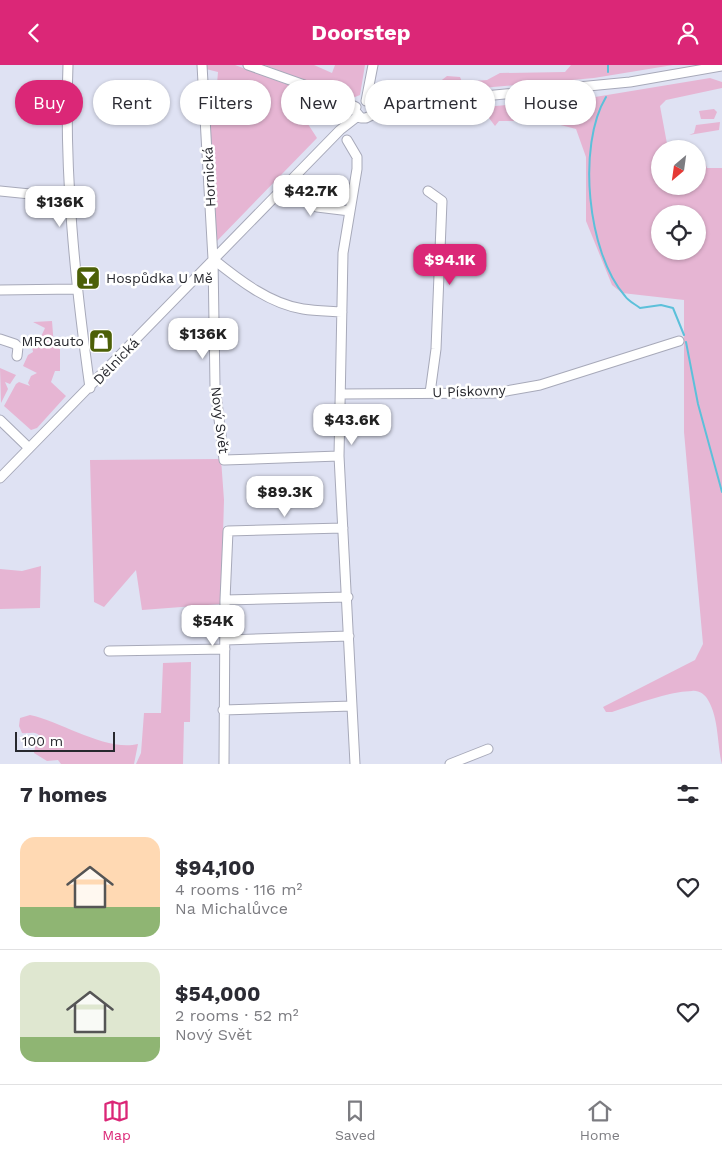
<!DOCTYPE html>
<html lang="en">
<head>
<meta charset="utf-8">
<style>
  body { margin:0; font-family:"Work Sans",sans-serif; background:#f2f2f3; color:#2b2b33; height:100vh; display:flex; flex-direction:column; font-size:19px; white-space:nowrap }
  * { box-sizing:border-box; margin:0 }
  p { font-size:16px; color:#7c7c81 }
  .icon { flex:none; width:28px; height:28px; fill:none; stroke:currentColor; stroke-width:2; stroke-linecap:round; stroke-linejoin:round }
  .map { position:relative; height:699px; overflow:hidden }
  .drawer { display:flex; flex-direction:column; background:#fff; flex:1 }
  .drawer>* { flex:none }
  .hud { position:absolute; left:15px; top:15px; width:692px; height:45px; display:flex; gap:10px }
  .needle { width:32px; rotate:209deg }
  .fabs { position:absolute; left:651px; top:75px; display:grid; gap:10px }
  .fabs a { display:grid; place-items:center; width:55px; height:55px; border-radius:50%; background:#fff; box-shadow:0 1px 4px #0004; font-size:25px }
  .scale { position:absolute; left:15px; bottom:12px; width:100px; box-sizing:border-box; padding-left:5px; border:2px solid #27282e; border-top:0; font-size:14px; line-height:18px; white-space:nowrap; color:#27282e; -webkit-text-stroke:4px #fff; paint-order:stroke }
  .price { position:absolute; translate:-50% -42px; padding:0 11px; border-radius:10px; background:#fff; color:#222; font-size:16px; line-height:32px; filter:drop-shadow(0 1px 2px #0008) }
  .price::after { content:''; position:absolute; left:50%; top:30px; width:15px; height:11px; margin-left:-8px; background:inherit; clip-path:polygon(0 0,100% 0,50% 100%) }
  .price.selected { background:#db2777; color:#fff }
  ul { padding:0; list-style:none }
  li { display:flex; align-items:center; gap:15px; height:125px; padding:0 20px }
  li+li { border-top:1px solid #e1e1e2 }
  li span { display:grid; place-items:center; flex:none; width:140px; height:100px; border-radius:15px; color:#555 }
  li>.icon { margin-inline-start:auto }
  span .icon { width:60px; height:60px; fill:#fffc; stroke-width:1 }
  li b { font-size:21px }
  h2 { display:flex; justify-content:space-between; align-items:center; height:60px; padding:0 20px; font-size:21px }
  .pill { padding:0 18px; border-radius:22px; background:#fff; box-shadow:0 1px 4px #0004; font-size:18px; line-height:45px }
  .pill.selected { background:#db2777; color:#fff }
  header { display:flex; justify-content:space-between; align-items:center; height:65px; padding:0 20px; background:#db2777; color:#fff; font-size:22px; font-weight:700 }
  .dock { display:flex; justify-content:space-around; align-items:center; height:70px; border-top:1px solid #e1e1e2; background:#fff; font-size:14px; color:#7c7c81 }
  .dock a { display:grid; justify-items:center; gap:2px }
  .dock .selected { color:#db2777 }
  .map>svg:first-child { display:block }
  .green { fill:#e6b5d3; fill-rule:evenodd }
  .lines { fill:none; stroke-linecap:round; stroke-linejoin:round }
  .stream { stroke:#5cc0da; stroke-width:2 }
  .minor-casing { stroke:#a7a9b9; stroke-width:11 }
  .minor { stroke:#fff; stroke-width:9 }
  .labels { text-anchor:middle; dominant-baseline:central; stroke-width:5; stroke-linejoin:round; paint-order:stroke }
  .street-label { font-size:14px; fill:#27282e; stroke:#fff }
  .poi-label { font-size:14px; fill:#27282e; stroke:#fff; text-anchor:start }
</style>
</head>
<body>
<header><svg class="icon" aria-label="back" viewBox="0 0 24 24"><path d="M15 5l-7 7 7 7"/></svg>Doorstep<svg class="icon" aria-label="person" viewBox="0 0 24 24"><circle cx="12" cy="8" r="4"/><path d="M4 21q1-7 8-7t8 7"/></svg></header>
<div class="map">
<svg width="722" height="699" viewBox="0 0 722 699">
  <rect width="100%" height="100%" fill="#dfe2f3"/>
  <!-- green -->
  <path class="green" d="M 206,0 L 235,0 L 294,22 L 305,30 L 303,32 L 309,36 L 312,32 L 331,36 L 306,56 L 317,73 L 215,178 L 206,18 L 217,19 L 218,7 L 206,4 Z
    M 265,0 L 314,0 L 332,8 L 335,0 L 365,0 L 360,30 L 350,34 Z
    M 571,0 L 673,0 L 594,13 L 459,25 L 453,22 L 437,24 L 438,18 L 447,11 L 460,12 L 462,17 L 487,15 L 500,8 L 565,7 Z
    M 710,13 L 722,17 L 722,23 L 666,35 L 660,41 L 668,84 L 660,84 L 660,121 L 698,121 L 698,95 L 703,93 L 707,103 L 722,103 L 722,699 C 717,680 719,653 708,635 C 705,629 698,625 692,626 C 666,627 637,639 612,647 L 606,647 L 603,642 L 695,595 L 703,579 L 684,367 L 684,235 L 622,228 L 612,220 L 586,156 L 586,92 L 576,64 L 545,56 L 499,56 L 495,61 L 486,49 L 466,51 L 456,47 L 472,43 L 589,33 ZM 660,149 L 698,149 L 698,186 L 660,186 Z
    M 714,44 L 717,47 L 714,54 L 701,54 L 699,46 Z
    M 720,57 L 719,65 L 689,70 L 694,68 L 696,60 Z
    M 52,256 L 54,282 L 60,284 L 60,306 L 55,306 L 51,317 L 66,331 L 37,363 L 31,365 L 4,341 L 16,319 L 19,317 L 30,321 L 28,318 L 31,311 L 37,308 L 23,301 L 28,290 L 33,287 L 32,281 L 35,277 L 38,278 L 45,263 L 33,257 Z
    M 0,303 L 16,310 L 10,319 L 5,317 L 8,324 L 1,338 Z
    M 221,394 L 224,435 L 221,539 L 142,545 L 136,505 L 104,542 L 94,537 L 90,395 Z
    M 41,501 L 40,543 L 0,544 L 0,504 L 22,506 Z
    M 191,597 L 190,657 L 184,657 L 183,699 L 136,699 L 141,688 L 144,648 L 161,648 L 163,598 Z
    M 30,650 C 62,657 107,687 138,679 L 134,699 L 61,699 L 58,695 L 47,696 L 34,688 L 36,677 L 41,673 C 36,665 31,669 22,668 L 19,661 L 20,653 Z"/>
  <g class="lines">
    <!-- stream -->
    <path class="stream" d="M 608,0 L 608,7
      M 606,32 C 577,80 587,188 625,231 C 628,236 635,239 640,243 L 661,240 L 673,243 L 684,270
      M 686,277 L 698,339 L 722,427"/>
    <defs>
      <path id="minor" d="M 68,0 C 64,108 75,216 90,323
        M 202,0 L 213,194 L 215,321 L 224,395 L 339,391
        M 248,0 L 324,27 L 356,42
        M 366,36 L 373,0
        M 373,44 L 422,37 L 630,17 L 722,1
        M 356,47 L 361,53 L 366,53 L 372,50 L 373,44
        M 347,75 L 357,92 L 357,104 L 343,188 L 339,391 L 355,699
        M 289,118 L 317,142 L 350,146
        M 0,126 L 70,133
        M 428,126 L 442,136 L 436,284 L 430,328
        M 213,194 C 239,215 270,239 303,244 C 316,246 329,246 342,247
        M 0,225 L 76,224
        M 0,274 L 15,279 L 18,282 L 17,291
        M 341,329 L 495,328 L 540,320 L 679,276
        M 0,355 L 29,383
        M 0,413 L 340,65 L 358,51
        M 225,535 L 348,532
        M 225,575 L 349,571
        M 109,586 L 225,584
        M 223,645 L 352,641
        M 224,699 L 225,535 L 228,466 L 343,463
        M 450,699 L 488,684"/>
    </defs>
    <!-- minor casing -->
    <use href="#minor" class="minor-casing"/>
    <!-- minor -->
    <use href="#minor" class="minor"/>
  </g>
  <!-- icons -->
  <defs>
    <symbol id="bar-square" viewBox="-11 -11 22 22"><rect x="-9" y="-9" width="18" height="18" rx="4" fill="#4c6007" stroke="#fff"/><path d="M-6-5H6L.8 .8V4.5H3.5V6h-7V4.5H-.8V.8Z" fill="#fff"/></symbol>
    <symbol id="shop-square" viewBox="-11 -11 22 22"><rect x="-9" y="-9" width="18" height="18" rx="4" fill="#4c6007" stroke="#fff"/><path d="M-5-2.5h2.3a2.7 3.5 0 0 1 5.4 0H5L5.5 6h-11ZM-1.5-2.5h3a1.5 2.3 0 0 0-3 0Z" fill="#fff"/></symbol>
  </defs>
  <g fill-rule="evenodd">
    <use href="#bar-square" x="74" y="199" width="28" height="28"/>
    <use href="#shop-square" x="87" y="262" width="28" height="28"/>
  </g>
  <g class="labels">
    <!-- street labels -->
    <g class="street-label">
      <text transform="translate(209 112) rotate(-93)">Hornická</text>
      <text transform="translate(116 296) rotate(-46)">Dělnická</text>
      <text transform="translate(469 326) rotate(-2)">U Pískovny</text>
      <text transform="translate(220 355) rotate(83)">Nový Svět</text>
    </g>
    <!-- poi labels -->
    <g class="poi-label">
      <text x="106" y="213">Hospůdka U Mě</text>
      <text x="84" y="276" text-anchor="end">MROauto</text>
    </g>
  </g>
</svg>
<div class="fabs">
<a><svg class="needle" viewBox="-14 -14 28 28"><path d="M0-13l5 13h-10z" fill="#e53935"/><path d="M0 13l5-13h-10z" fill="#7c7c81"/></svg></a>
<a><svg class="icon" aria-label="locate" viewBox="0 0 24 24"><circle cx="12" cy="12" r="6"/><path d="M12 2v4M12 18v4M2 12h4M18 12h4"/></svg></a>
</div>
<div class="scale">100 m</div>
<b class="price" style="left:311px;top:152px">$42.7K</b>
<b class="price" style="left:60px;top:163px">$136K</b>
<b class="price selected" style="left:450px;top:221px">$94.1K</b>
<b class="price" style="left:203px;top:295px">$136K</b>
<b class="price" style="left:352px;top:381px">$43.6K</b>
<b class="price" style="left:285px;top:453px">$89.3K</b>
<b class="price" style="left:213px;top:582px">$54K</b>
<div class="hud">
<a class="pill selected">Buy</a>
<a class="pill">Rent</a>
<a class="pill">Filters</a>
<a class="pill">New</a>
<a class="pill">Apartment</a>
<a class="pill">House</a>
</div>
</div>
<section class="drawer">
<h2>7 homes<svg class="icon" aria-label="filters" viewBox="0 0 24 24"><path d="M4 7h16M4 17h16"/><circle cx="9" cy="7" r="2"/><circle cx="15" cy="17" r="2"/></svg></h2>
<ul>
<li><span style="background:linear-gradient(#ffd9b3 70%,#8fb573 0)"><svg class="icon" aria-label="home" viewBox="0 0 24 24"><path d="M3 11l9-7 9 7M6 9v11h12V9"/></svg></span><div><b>$94,100</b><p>4 rooms · 116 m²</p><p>Na Michalůvce</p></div><svg class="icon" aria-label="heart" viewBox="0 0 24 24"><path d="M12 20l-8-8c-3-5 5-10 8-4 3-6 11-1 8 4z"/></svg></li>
<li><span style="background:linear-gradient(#dfe7d0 75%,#8fb573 0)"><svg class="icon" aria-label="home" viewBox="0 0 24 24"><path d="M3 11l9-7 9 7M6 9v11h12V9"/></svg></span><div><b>$54,000</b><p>2 rooms · 52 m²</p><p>Nový Svět</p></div><svg class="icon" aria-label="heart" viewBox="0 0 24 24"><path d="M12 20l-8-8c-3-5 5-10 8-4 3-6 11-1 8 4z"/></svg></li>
</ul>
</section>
<nav class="dock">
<a class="selected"><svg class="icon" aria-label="map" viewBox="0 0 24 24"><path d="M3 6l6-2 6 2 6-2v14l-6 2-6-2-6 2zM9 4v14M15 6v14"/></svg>Map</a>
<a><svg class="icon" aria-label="saved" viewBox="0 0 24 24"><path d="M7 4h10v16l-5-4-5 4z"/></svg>Saved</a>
<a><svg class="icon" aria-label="home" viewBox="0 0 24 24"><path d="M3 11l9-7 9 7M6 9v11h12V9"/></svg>Home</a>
</nav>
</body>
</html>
